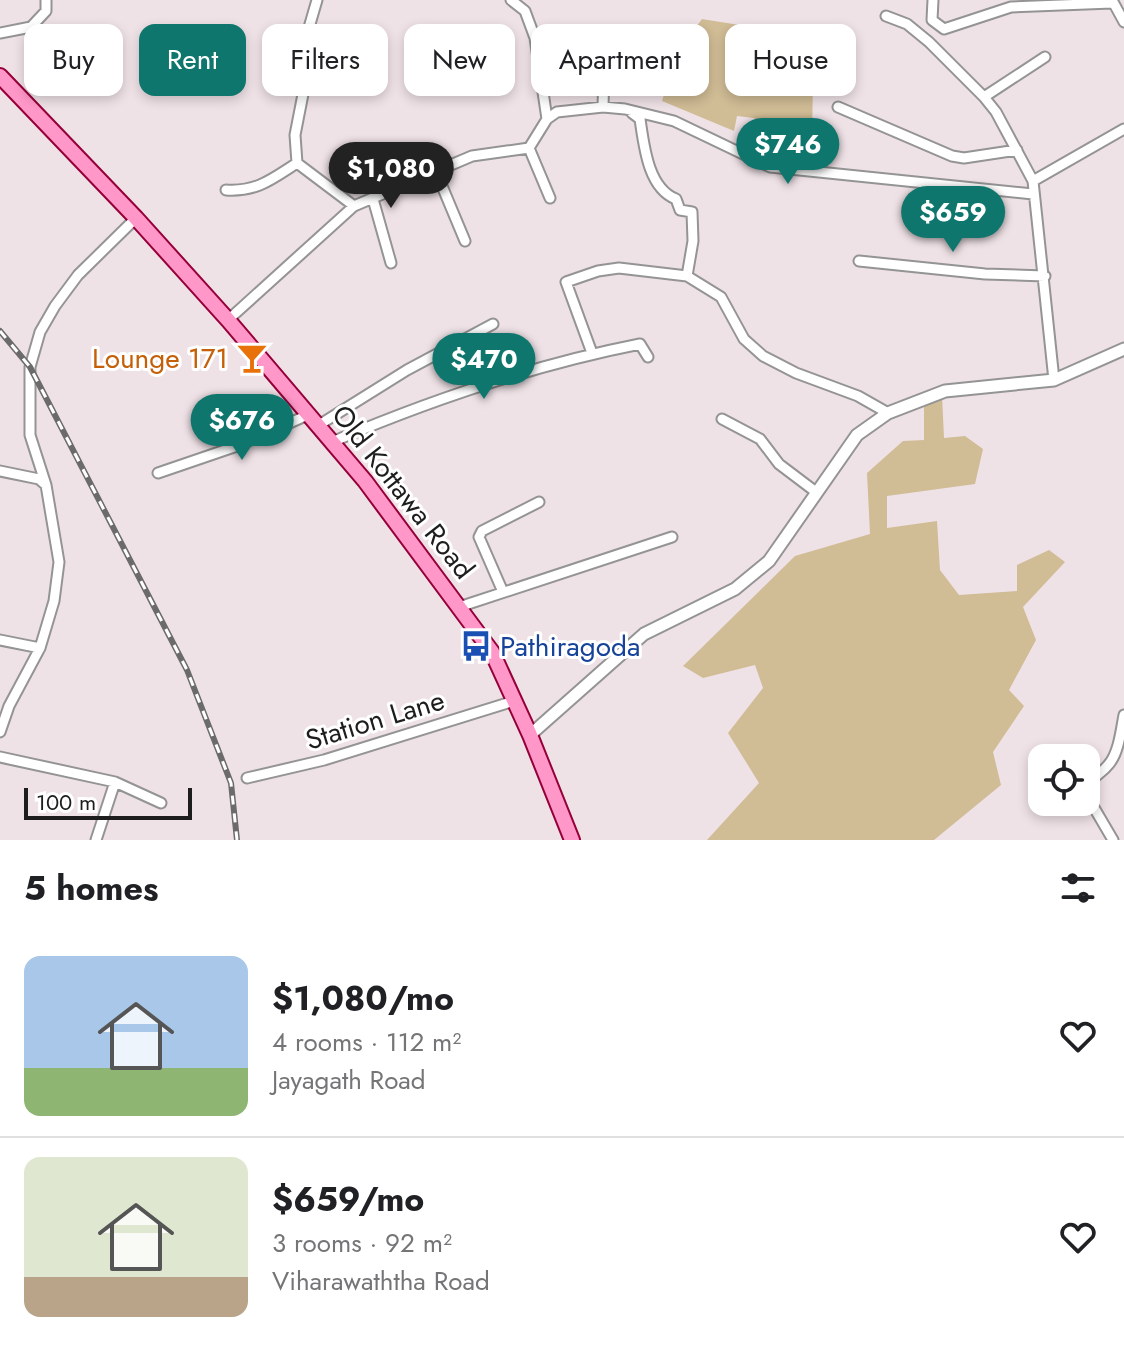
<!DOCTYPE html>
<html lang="en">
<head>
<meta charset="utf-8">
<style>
  body { margin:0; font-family:Jost,sans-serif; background:#f2f2f2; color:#202124; height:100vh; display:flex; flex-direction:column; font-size:30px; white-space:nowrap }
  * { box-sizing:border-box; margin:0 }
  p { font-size:26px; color:#757577 }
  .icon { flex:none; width:44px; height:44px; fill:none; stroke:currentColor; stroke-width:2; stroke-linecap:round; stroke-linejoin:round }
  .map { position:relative; height:840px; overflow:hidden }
  .panel { display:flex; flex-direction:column; background:#fff; flex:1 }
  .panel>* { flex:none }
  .banner { position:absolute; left:24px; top:24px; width:1076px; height:72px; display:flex; gap:16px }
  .fabs { position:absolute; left:1028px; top:744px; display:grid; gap:16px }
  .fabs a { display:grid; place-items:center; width:72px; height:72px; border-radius:16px; background:#fff; box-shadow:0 4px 12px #0003; font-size:40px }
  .scale { position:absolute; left:24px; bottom:20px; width:168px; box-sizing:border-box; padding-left:8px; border:4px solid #1d1d1d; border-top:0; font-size:22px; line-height:28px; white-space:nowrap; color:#1d1d1d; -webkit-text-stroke:6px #fff; paint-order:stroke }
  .price { position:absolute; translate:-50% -68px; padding:0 18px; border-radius:28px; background:#0f766e; color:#fff; font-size:26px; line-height:52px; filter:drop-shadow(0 2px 4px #0008) }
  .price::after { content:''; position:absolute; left:50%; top:48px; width:24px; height:18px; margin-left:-12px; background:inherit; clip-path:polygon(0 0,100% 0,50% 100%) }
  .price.on { background:#222; color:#fff }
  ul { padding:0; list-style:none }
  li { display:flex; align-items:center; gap:24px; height:200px; padding:0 24px }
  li+li { border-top:2px solid #e0e0e0 }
  li span { display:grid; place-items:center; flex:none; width:224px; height:160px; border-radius:16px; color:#555 }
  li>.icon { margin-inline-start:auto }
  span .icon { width:96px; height:96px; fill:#fffc; stroke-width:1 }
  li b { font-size:34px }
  h2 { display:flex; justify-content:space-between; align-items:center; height:96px; padding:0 24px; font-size:34px }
  .pill { padding:0 28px; border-radius:16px; background:#fff; box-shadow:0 4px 12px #0003; font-size:28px; line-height:72px }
  .pill.on { background:#0f766e; color:#fff }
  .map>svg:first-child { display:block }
  .forest { fill:#d0bc95 }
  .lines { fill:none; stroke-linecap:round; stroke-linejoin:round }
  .minor-casing { stroke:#949494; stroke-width:13 }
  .tertiary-casing { stroke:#949494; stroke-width:15 }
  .primary-casing { stroke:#960038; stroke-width:18 }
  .minor { stroke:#fff; stroke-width:9 }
  .tertiary { stroke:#fff; stroke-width:11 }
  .primary { stroke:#ff97c8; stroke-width:14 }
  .rail-casing { stroke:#6b6b6b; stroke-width:6 }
  .rail { stroke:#fff; stroke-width:3; stroke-dasharray:9; stroke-linecap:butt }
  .labels { text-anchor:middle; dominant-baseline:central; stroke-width:6; stroke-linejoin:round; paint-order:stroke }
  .food-label { font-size:28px; fill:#c56008; stroke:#fff; text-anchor:end }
  .street-label { font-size:28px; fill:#1d1d1d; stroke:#fff }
  .transit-label { font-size:28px; fill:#164399; stroke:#fff; text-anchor:start }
</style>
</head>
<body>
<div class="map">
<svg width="1124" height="840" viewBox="0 0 1124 840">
  <rect width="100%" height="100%" fill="#efe2e7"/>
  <!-- forest -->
  <path class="forest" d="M 702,19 L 758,28 L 820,25 L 838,44 L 838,54 L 813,81 L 812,135 L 790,142 L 767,138 L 754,118 L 737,116 L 734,131 L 662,101 L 676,54 Z
    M 942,395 L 944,438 L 965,436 L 983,449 L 975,484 L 887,496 L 887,528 L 937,521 L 940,570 L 959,595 L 1017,591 L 1017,565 L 1049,550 L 1065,562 L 1023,607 L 1036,640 L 1009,690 L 1024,706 L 993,752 L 1001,785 L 934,840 L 707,840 L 759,783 L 728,733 L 763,688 L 755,665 L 703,678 L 683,666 L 795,556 L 870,534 L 867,473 L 903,441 L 924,440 L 924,403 Z"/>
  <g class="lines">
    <defs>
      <path id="minor" d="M 317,0 L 308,31 L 304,89 L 295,135 L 297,163 L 354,206
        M 511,0 L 525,11 L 535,38 L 547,119
        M 933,0 L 932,20 L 944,29 L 1011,7 L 1112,3
        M 1112,0 L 1124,22
        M 886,16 L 907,24 L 929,42 L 984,97 L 996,112 L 1033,181
        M 0,33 L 31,27 L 46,11 L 46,0
        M 984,97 L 1045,57
        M 603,107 L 604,70 L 614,61
        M 838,107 L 952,156 L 964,158 L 1017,150
        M 632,113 L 640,119 C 644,146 648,188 676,199 L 680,210 L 692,212 L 693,241 L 687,276
        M 529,148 L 550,198
        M 437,174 L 465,241
        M 226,190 C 257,192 272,179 297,163
        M 373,199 L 391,263
        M 859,261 L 985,274 L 1045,276
        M 228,320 L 354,206 L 472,156 L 529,148 L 547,119 L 557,112 L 603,107 L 625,109 L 674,121 L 770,167 L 1033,194
        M 592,353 L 566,282 L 598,271 L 619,268 L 687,276 L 721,297 L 744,339 L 763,356 L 796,373 L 858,396 L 888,413
        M 1054,380 L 1033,181 L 1124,129
        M 722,419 L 760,439 L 779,464 L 816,492
        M 319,425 L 407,370 L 493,324
        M 332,442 C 431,400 533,365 640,344 L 648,357
        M 0,471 L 39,479 L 46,485
        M 158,473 L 237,446 L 310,414
        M 503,592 L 479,537 L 482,531 L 539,502
        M 459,607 L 672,537
        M 0,640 L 40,648
        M 0,732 L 9,706 L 40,648 L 54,601 L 59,562 L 46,485 L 30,435 L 30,367 L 40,332 L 55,306 L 78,275 L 136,218
        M 0,757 L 115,782 L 161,803
        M 247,778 L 324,760 L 514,701
        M 96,840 L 115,782
        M 1113,840 L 1086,794 C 1090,775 1099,777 1109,764 C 1119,752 1121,730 1124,715"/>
      <path id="tertiary" d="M 530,735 L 644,634 L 735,589 L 769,561 L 857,435 L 888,413 L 945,391 L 1054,380 L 1124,349"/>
      <path id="primary" d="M 0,76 L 136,218 L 228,320 L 365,481 L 492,652 L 530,735 L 572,840"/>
    </defs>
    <!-- minor casing -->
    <use href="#minor" class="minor-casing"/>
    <!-- tertiary casing -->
    <use href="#tertiary" class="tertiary-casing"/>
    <!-- primary casing -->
    <use href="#primary" class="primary-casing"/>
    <!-- minor -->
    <use href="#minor" class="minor"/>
    <!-- tertiary -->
    <use href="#tertiary" class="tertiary"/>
    <!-- primary -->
    <use href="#primary" class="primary"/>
    <defs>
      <path id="rail" d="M 0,331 L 30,367 L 187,670 L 231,783 L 237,840"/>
    </defs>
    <!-- rail casing -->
    <use href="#rail" class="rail-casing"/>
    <!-- rail -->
    <use href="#rail" class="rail"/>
  </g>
  <!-- icons -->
  <defs>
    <symbol id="bar-bare" viewBox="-9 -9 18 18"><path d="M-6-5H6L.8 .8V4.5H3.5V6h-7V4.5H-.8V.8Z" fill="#e8710a" stroke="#fff" stroke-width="2.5" paint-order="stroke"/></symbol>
    <symbol id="bus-bare" viewBox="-9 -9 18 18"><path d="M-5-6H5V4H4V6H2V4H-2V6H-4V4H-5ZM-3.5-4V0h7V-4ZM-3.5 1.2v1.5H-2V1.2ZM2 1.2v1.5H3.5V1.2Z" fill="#1a4fb4" stroke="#fff" stroke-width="2.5" paint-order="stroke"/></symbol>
  </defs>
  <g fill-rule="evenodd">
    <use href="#bar-bare" x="230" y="336" width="44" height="44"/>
    <use href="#bus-bare" x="454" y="624" width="44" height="44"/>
  </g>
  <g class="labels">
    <!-- food labels -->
    <g class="food-label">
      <text x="228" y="358">Lounge 171</text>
    </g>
    <!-- street labels -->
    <g class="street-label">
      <text transform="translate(403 492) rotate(52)">Old Kottawa Road</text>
      <text transform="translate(375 720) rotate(-17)">Station Lane</text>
    </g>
    <!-- transit labels -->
    <g class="transit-label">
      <text x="500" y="646">Pathiragoda</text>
    </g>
  </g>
</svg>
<div class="fabs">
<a><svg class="icon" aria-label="locate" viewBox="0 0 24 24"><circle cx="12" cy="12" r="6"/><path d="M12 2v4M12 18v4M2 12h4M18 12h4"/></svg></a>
</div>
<div class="scale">100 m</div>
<b class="price" style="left:788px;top:186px">$746</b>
<b class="price on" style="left:391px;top:210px">$1,080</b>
<b class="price" style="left:953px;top:254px">$659</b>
<b class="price" style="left:484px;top:401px">$470</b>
<b class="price" style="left:242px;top:462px">$676</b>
<div class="banner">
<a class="pill">Buy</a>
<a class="pill on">Rent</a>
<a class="pill">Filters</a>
<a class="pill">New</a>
<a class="pill">Apartment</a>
<a class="pill">House</a>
</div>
</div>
<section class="panel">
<h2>5 homes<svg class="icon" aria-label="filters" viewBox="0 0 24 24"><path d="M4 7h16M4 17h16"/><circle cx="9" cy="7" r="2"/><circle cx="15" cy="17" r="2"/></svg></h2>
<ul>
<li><span style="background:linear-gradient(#a9c7e8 70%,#8fb573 0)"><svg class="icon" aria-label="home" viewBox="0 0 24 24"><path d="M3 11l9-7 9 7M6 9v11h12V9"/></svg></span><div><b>$1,080/mo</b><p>4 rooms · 112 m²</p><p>Jayagath Road</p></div><svg class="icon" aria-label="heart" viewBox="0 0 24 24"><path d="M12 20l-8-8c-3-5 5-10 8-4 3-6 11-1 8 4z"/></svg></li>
<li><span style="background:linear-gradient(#dfe7d0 75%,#b9a48a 0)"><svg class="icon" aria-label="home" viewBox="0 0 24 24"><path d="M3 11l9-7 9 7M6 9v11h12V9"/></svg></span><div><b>$659/mo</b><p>3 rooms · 92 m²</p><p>Viharawaththa Road</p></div><svg class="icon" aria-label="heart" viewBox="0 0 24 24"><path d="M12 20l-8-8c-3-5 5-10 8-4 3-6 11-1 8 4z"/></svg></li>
</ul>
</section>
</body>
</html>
